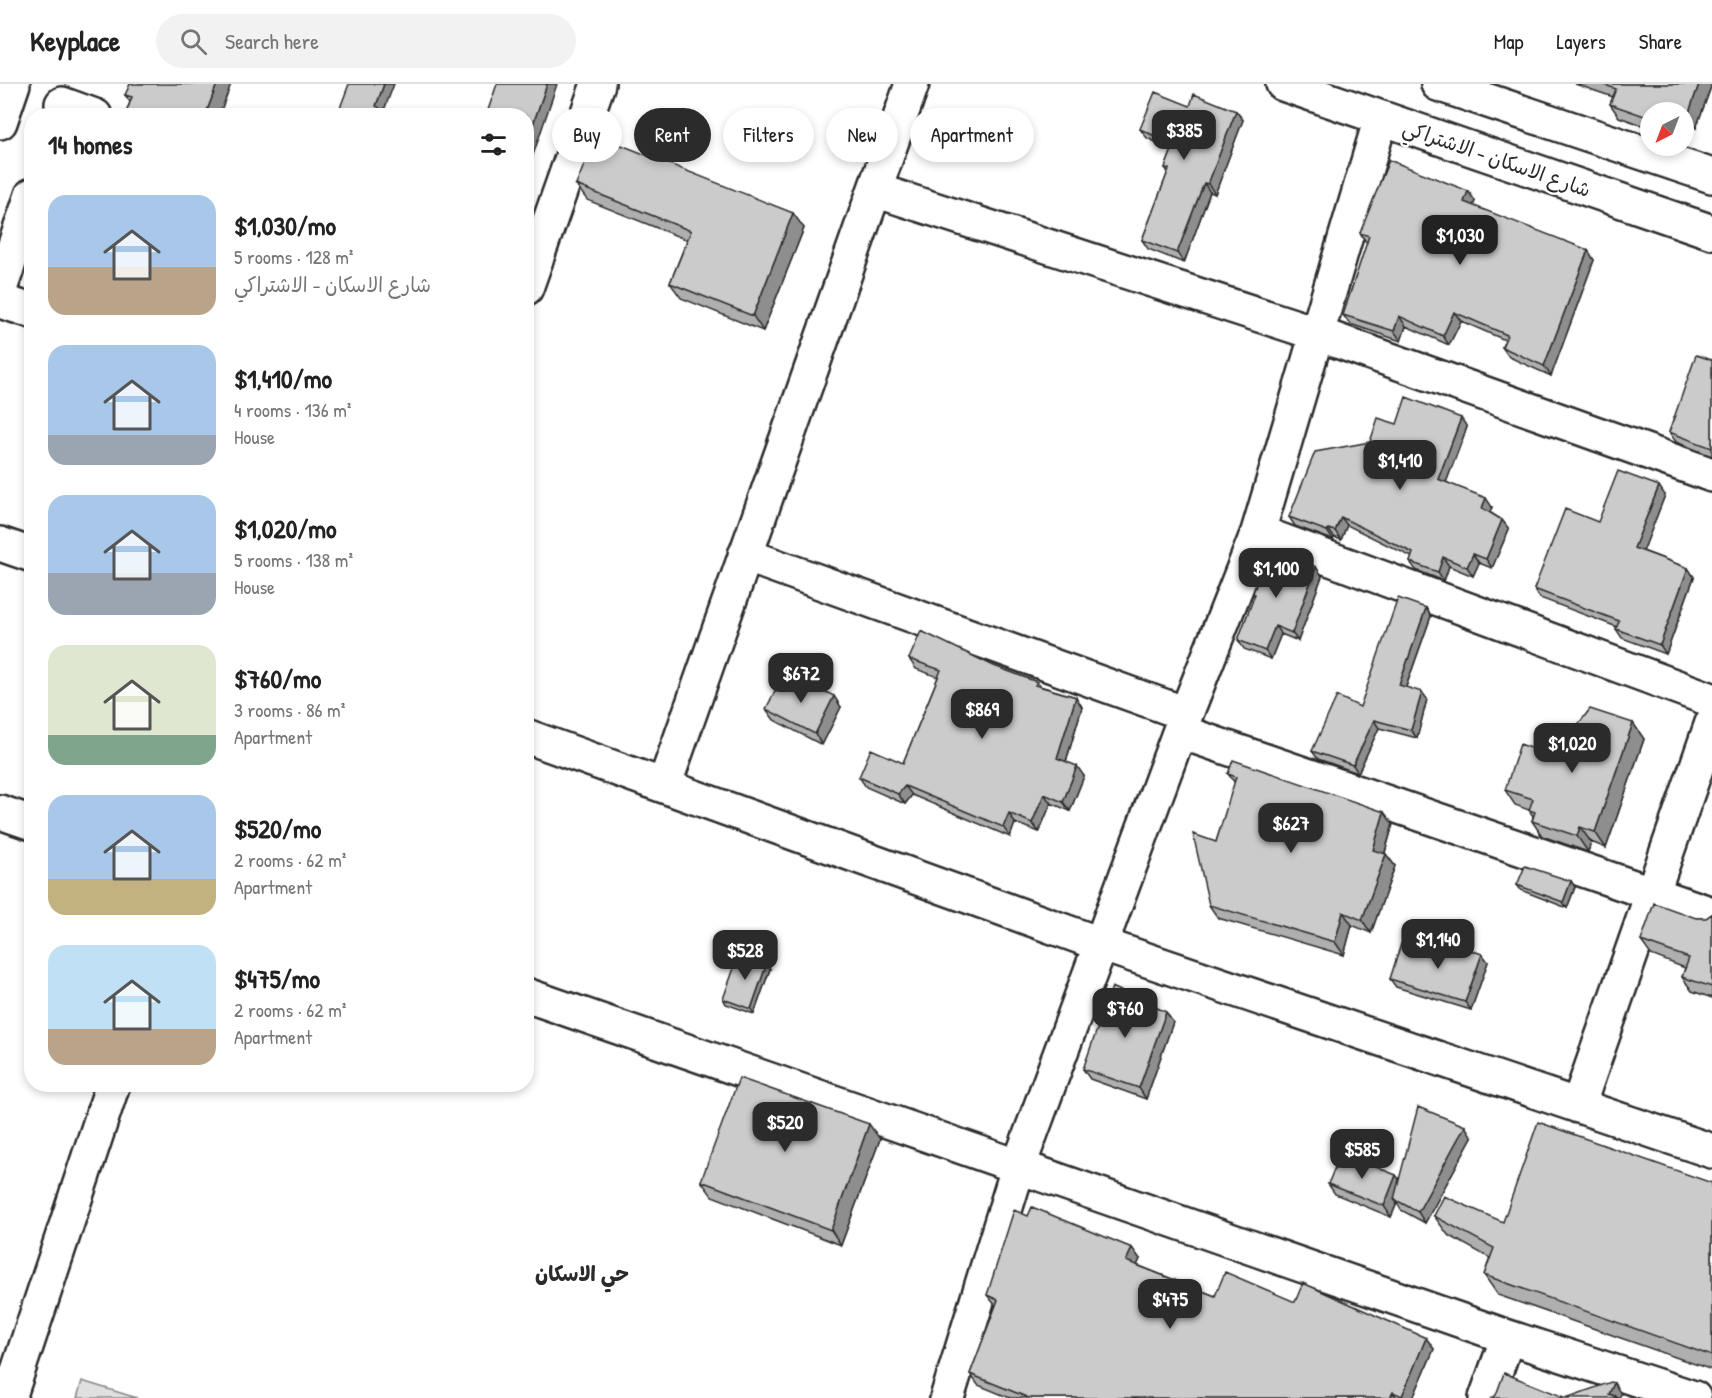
<!DOCTYPE html>
<html lang="en">
<head>
<meta charset="utf-8">
<style>
  body { margin:0; font-family:"Patrick Hand","Playpen Sans Arabic",sans-serif; background:#f2f2f2; color:#222; height:100vh; display:flex; flex-direction:column; font-size:22px; white-space:nowrap }
  * { box-sizing:border-box; margin:0 }
  p { font-size:20px; color:#767676 }
  .icon { flex:none; width:33px; height:33px; fill:none; stroke:currentColor; stroke-width:2; stroke-linecap:round; stroke-linejoin:round }
  .map { position:relative; flex:1; overflow:hidden }
  .drawer { position:absolute; left:24px; top:24px; width:510px; height:984px; display:flex; flex-direction:column; background:#fff; border-radius:24px; box-shadow:0 3px 9px #0003 }
  .drawer>* { flex:none }
  .hud { position:absolute; left:552px; top:24px; width:570px; height:54px; display:flex; gap:12px }
  .needle { width:39px; rotate:222deg }
  .buttons { position:absolute; left:1640px; top:18px; display:grid; gap:12px }
  .buttons a { display:grid; place-items:center; width:54px; height:54px; border-radius:50%; background:#fff; box-shadow:0 3px 9px #0003; font-size:30px }
  .price { position:absolute; translate:-50% -51px; padding:0 14px; border-radius:12px; background:#2b2b2b; color:#fff; font-size:20px; line-height:39px; filter:drop-shadow(0 2px 3px #0008) }
  .price::after { content:''; position:absolute; left:50%; top:36px; width:18px; height:14px; margin-left:-9px; background:inherit; clip-path:polygon(0 0,100% 0,50% 100%) }
  .price.selected { background:#222; color:#fff }
  ul { padding:0; list-style:none }
  li { display:flex; align-items:center; gap:18px; height:150px; padding:0 24px }
  li span { display:grid; place-items:center; flex:none; width:168px; height:120px; border-radius:18px; color:#555 }
  li>.icon { margin-inline-start:auto }
  span .icon { width:72px; height:72px; fill:#fffc; stroke-width:1 }
  li b { font-size:26px }
  h2 { display:flex; justify-content:space-between; align-items:center; height:72px; padding:0 24px; font-size:26px }
  .tag { padding:0 21px; border-radius:27px; background:#fff; box-shadow:0 3px 9px #0003; font-size:21px; line-height:54px }
  .tag.selected { background:#2b2b2b; color:#fff }
  header { display:flex; align-items:center; gap:36px; box-sizing:border-box; height:84px; padding:0 30px; background:#fff; border-bottom:2px solid #e0e0e0 }
  header strong { font-size:28px }
  nav { display:flex; gap:33px; margin-inline-start:auto; font-size:21px }
  .search { width:420px; height:54px; background:#f2f2f2; display:flex; align-items:center; gap:15px; box-sizing:border-box; padding:0 21px; border-radius:33px; color:#767676; font-size:22px }
  .map>svg:first-child { display:block }
  .green { fill:#e0e0e0; stroke:#868686; stroke-width:1.5 }
  .lines { fill:none; stroke-linecap:round; stroke-linejoin:round }
  .minor-casing { stroke:#2b2b2b; stroke-width:38 }
  .minor { stroke:#fff; stroke-width:33 }
  .wall { fill:#afafaf; stroke:#2b2b2b; stroke-width:1.5 }
  .shaded-wall { fill:#8e8e8e; stroke:#2b2b2b; stroke-width:1.5 }
  .building { fill:#cbcbcb; stroke:#2b2b2b; stroke-width:1.5 }
  .labels { text-anchor:middle; dominant-baseline:central; stroke-width:4.5; stroke-linejoin:round; paint-order:stroke }
  .street-label { font-size:20px; fill:#2b2b2b; stroke:#fff }
  .neighbourhood-label { font-size:21px; font-weight:bold; fill:#2b2b2b; stroke:#fff }
</style>
</head>
<body>
<header>
<strong>Keyplace</strong>
<div class="search"><svg class="icon" aria-label="search" viewBox="0 0 24 24"><circle cx="10" cy="10" r="6"/><path d="M15 15l6 6"/></svg>Search here</div>
<nav><a>Map</a><a>Layers</a><a>Share</a></nav>
</header>
<div class="map">
<svg width="1712" height="1314" viewBox="0 0 1712 1314">
  <rect width="100%" height="100%" fill="#fff"/>
  <filter id="ink" filterUnits="userSpaceOnUse"><feTurbulence type="fractalNoise" baseFrequency=".0167" numOctaves="2"/><feDisplacementMap in="SourceGraphic" scale="12" xChannelSelector="R" yChannelSelector="G"/><feConvolveMatrix kernelMatrix="1 2 1 2 8 2 1 2 1" color-interpolation-filters="sRGB"/></filter>
  <g filter="url(#ink)">
    <!-- green -->
    <path class="green" d="M 82,1297 L 137,1314 L 77,1314 Z"/>
    <g class="lines">
      <defs>
        <path id="minor" d="M 1283,0 L 1712,148
          M 1438,0 L 1712,92
          M 62,20 L 95,32
          M 0,38 L 13,0
          M 875,106 L 1318,250 L 1712,391
          M 526,204 L 598,0
          M 0,205 L 32,111
          M 0,217 L 32,227
          M 1258,448 L 1712,616
          M 0,460 L 32,471
          M 745,471 L 1186,630
          M 1181,648 L 1712,830
          M 526,652 L 1100,860 L 1712,1067
          M 664,702 L 912,0
          M 0,728 L 32,739
          M 526,911 L 1508,1253 L 1694,1314
          M 1578,1022 L 1712,639
          M 9,1314 L 113,1000
          M 947,1314 L 1018,1084 L 1186,630 L 1258,448 L 1381,34
          M 1486,1314 L 1508,1253"/>
      </defs>
      <!-- minor casing -->
      <use href="#minor" class="minor-casing"/>
      <!-- minor -->
      <use href="#minor" class="minor"/>
    </g>
    <!-- wall -->
    <path class="wall" d="M 1575,0 L 1712,0 L 1696,44 L 1683,38 L 1683,28 L 1650,28 L 1650,44 L 1619,33 L 1610,20 L 1613,13 Z
      M 125,11 L 219,32 L 125,32 L 130,18 Z
      M 1190,22 L 1236,27 L 1243,36 L 1215,110 L 1210,108 L 1184,179 L 1148,165 L 1142,156 L 1168,88 L 1165,84 L 1172,66 L 1147,54 L 1140,45 Z
      M 576,101 L 804,144 L 763,247 L 681,214 L 670,199 L 687,156 L 587,116 Z
      M 1468,107 L 1475,117 L 1473,122 L 1594,176 L 1551,292 L 1509,273 L 1502,263 L 1505,256 L 1461,237 L 1449,261 L 1406,242 L 1401,257 L 1350,240 L 1343,231 L 1367,159 L 1360,149 Z
      M 1712,276 L 1712,372 L 1676,358 L 1669,348 Z
      M 1397,340 L 1467,343 L 1446,398 L 1492,423 L 1490,428 L 1502,436 L 1509,445 L 1492,484 L 1479,479 L 1473,492 L 1449,482 L 1444,497 L 1416,486 L 1410,478 L 1412,473 L 1347,441 L 1341,456 L 1334,453 L 1333,456 L 1295,442 L 1289,433 L 1370,358 Z
      M 1665,411 L 1643,467 L 1688,484 L 1694,493 L 1666,570 L 1622,554 L 1616,545 L 1617,543 L 1540,514 L 1534,505 L 1598,438 Z
      M 1316,483 L 1322,492 L 1298,557 L 1281,550 L 1271,575 L 1244,565 L 1238,556 L 1255,512 L 1253,509 Z
      M 1426,524 L 1431,532 L 1406,603 L 1427,615 L 1417,654 L 1379,644 L 1358,689 L 1318,675 L 1312,667 L 1360,623 Z
      M 909,575 L 994,582 L 1037,598 L 1040,602 L 1076,613 L 1082,623 L 1066,678 L 1084,692 L 1070,727 L 1051,719 L 1039,748 L 1015,739 L 1010,753 L 912,711 L 905,720 L 866,703 L 859,693 L 903,679 L 938,593 L 916,585 Z
      M 841,623 L 822,661 L 774,636 L 766,625 Z
      M 1633,639 L 1644,655 L 1606,764 L 1591,758 L 1588,768 L 1542,752 L 1532,737 L 1533,732 L 1529,726 L 1515,721 L 1505,706 L 1553,672 L 1568,654 Z
      M 1228,690 L 1393,740 L 1385,769 L 1395,782 L 1371,849 L 1352,841 L 1344,871 L 1218,834 L 1209,821 L 1216,758 L 1235,699 Z
      M 1571,797 L 1575,803 L 1567,824 L 1521,806 L 1517,801 Z
      M 1712,830 L 1712,914 L 1692,907 L 1682,893 L 1685,884 L 1651,871 L 1641,857 L 1696,834 L 1706,834 Z
      M 1482,870 L 1488,878 L 1471,926 L 1396,903 L 1390,895 Z
      M 770,885 L 754,930 L 726,920 L 723,915 Z
      M 1173,938 L 1146,1015 L 1090,995 L 1083,985 Z
      M 1472,1053 L 1425,1139 L 1401,1126 L 1397,1119 L 1391,1133 L 1335,1110 L 1328,1100 L 1399,1095 Z
      M 880,1055 L 841,1161 L 712,1112 L 701,1097 Z
      M 1712,1099 L 1712,1286 L 1498,1211 L 1484,1191 L 1490,1174 L 1448,1151 L 1434,1132 L 1503,1138 Z
      M 1028,1132 L 1132,1164 L 1140,1175 L 1137,1181 L 1215,1212 L 1295,1218 L 1426,1254 L 1434,1265 L 1413,1314 L 1010,1314 L 978,1301 L 970,1290 L 996,1222 L 987,1211 Z"/>
    <!-- shaded-wall -->
    <path class="shaded-wall" d="M 217,0 L 231,0 L 219,32 L 205,32 Z
      M 384,0 L 394,0 L 383,29 L 385,32 L 377,32 L 376,22 Z
      M 547,0 L 557,0 L 530,80 L 526,76 L 526,60 Z
      M 1699,0 L 1712,0 L 1696,44 L 1688,31 Z
      M 1661,21 L 1667,28 L 1658,28 Z
      M 1236,27 L 1243,36 L 1215,110 L 1208,100 Z
      M 1204,99 L 1210,108 L 1184,179 L 1177,169 Z
      M 1468,107 L 1475,117 L 1471,128 L 1464,118 Z
      M 793,129 L 804,144 L 763,247 L 753,232 Z
      M 1588,166 L 1594,176 L 1551,292 L 1544,282 Z
      M 1454,228 L 1461,237 L 1449,261 L 1443,252 Z
      M 1399,232 L 1406,242 L 1401,257 L 1394,247 Z
      M 1461,334 L 1467,343 L 1444,404 L 1438,395 Z
      M 1659,402 L 1665,411 L 1641,473 L 1634,464 Z
      M 1486,414 L 1492,423 L 1488,432 L 1482,424 Z
      M 1341,433 L 1347,441 L 1341,456 L 1335,447 Z
      M 1502,436 L 1509,445 L 1492,484 L 1486,475 Z
      M 1328,445 L 1334,453 L 1333,456 L 1327,447 Z
      M 1473,470 L 1479,479 L 1473,492 L 1467,483 Z
      M 1443,473 L 1449,482 L 1444,497 L 1438,488 Z
      M 1316,483 L 1322,492 L 1298,557 L 1292,549 Z
      M 1688,484 L 1694,493 L 1666,570 L 1660,561 Z
      M 1426,524 L 1431,532 L 1404,608 L 1399,601 Z
      M 1275,542 L 1281,550 L 1271,575 L 1265,567 Z
      M 1422,608 L 1427,615 L 1417,654 L 1411,646 Z
      M 834,612 L 841,623 L 822,661 L 815,650 Z
      M 1076,613 L 1082,623 L 1064,684 L 1057,674 Z
      M 1374,636 L 1379,644 L 1358,689 L 1353,681 Z
      M 1633,639 L 1644,655 L 1606,764 L 1595,748 Z
      M 1077,682 L 1084,692 L 1070,727 L 1063,718 Z
      M 905,702 L 912,711 L 905,720 L 898,710 Z
      M 1044,710 L 1051,719 L 1039,748 L 1032,739 Z
      M 1384,728 L 1393,740 L 1382,778 L 1373,766 Z
      M 1009,729 L 1015,739 L 1010,753 L 1003,743 Z
      M 1580,743 L 1591,758 L 1588,768 L 1577,752 Z
      M 1386,770 L 1395,782 L 1371,849 L 1362,836 Z
      M 1571,797 L 1575,803 L 1567,824 L 1563,818 Z
      M 1343,828 L 1352,841 L 1344,871 L 1335,858 Z
      M 1482,870 L 1488,878 L 1471,926 L 1465,918 Z
      M 767,879 L 770,885 L 754,930 L 751,925 Z
      M 1166,928 L 1173,938 L 1146,1015 L 1139,1004 Z
      M 869,1040 L 880,1055 L 841,1161 L 831,1146 Z
      M 1465,1042 L 1472,1053 L 1425,1139 L 1418,1128 Z
      M 1396,1091 L 1404,1102 L 1394,1115 L 1397,1119 L 1391,1133 L 1384,1122 Z
      M 1132,1164 L 1140,1175 L 1134,1188 L 1126,1177 Z
      M 1426,1254 L 1434,1265 L 1413,1314 L 1404,1314 L 1402,1312 Z
      M 1614,1299 L 1621,1310 L 1619,1314 L 1609,1310 Z
      M 1393,1308 L 1397,1314 L 1390,1314 Z"/>
    <!-- building -->
    <path class="building" d="M 130,0 L 217,0 L 205,32 L 179,32 L 169,28 L 168,32 L 125,32 L 132,13 L 125,11 Z
      M 349,0 L 384,0 L 376,22 L 380,24 L 377,32 L 337,32 Z
      M 497,0 L 547,0 L 526,60 L 526,32 L 486,32 Z
      M 1602,0 L 1699,0 L 1688,31 L 1661,21 L 1658,28 L 1650,28 L 1650,34 L 1610,20 L 1616,5 Z
      M 1155,8 L 1190,22 L 1194,10 L 1236,27 L 1208,100 L 1204,99 L 1177,169 L 1142,156 L 1169,85 L 1165,84 L 1174,61 L 1140,45 Z
      M 596,51 L 793,129 L 753,232 L 670,199 L 691,147 L 576,101 Z
      M 1389,76 L 1468,107 L 1464,118 L 1588,166 L 1544,282 L 1502,263 L 1507,251 L 1454,228 L 1443,252 L 1399,232 L 1394,247 L 1343,231 L 1369,152 L 1360,149 Z
      M 1696,271 L 1712,276 L 1712,364 L 1669,348 Z
      M 1406,313 L 1461,334 L 1438,395 L 1486,414 L 1482,424 L 1502,436 L 1486,475 L 1473,470 L 1467,483 L 1443,473 L 1438,488 L 1410,478 L 1413,469 L 1341,433 L 1335,447 L 1328,445 L 1327,447 L 1289,433 L 1315,368 L 1370,358 L 1378,334 L 1397,340 Z
      M 1618,387 L 1659,402 L 1634,464 L 1688,484 L 1660,561 L 1616,545 L 1619,537 L 1534,505 L 1565,425 L 1598,438 Z
      M 1269,466 L 1316,483 L 1292,549 L 1275,542 L 1265,567 L 1238,556 L 1255,510 L 1253,509 Z
      M 1398,514 L 1426,524 L 1399,601 L 1422,608 L 1411,646 L 1374,636 L 1353,681 L 1312,667 L 1337,612 L 1360,623 Z
      M 921,547 L 994,582 L 1037,598 L 1035,601 L 1076,613 L 1057,674 L 1077,682 L 1063,718 L 1044,710 L 1032,739 L 1009,729 L 1003,743 L 905,702 L 898,710 L 859,693 L 871,665 L 903,679 L 941,586 L 909,575 Z
      M 802,596 L 834,612 L 815,650 L 766,625 L 778,601 Z
      M 1590,625 L 1633,639 L 1595,748 L 1580,743 L 1577,752 L 1532,737 L 1535,728 L 1529,726 L 1533,715 L 1505,706 L 1520,660 L 1553,672 L 1560,651 L 1568,654 Z
      M 1233,676 L 1384,728 L 1373,766 L 1386,770 L 1362,836 L 1343,828 L 1335,858 L 1209,821 L 1193,750 L 1216,758 L 1236,693 L 1228,690 Z
      M 1525,782 L 1571,797 L 1563,818 L 1517,801 Z
      M 1654,819 L 1696,834 L 1706,834 L 1712,830 L 1712,903 L 1682,893 L 1689,874 L 1641,857 Z
      M 1444,857 L 1482,870 L 1465,918 L 1390,895 L 1401,860 L 1440,871 Z
      M 739,870 L 767,879 L 751,925 L 723,915 Z
      M 1112,903 L 1166,928 L 1139,1004 L 1083,985 Z
      M 739,994 L 869,1040 L 831,1146 L 701,1097 Z
      M 1418,1023 L 1465,1042 L 1418,1128 L 1394,1115 Z
      M 1538,1038 L 1712,1099 L 1712,1272 L 1484,1191 L 1494,1164 L 1434,1132 L 1444,1112 L 1503,1138 Z
      M 1341,1069 L 1396,1091 L 1384,1122 L 1328,1100 Z
      M 1032,1123 L 1132,1164 L 1126,1177 L 1215,1212 L 1225,1188 L 1295,1218 L 1303,1199 L 1426,1254 L 1402,1312 L 1393,1308 L 1390,1314 L 1029,1314 L 970,1290 L 998,1216 L 987,1211 L 1014,1126 L 1028,1132 Z
      M 1504,1289 L 1566,1314 L 1611,1298 L 1614,1299 L 1609,1310 L 1619,1314 L 1492,1314 L 1496,1311 Z"/>
  </g>
  <g class="labels">
    <!-- street labels -->
    <g class="street-label">
      <text transform="translate(1497 74) rotate(19)">شارع الاسكان - الاشتراكي</text>
    </g>
    <!-- neighbourhood labels -->
    <g class="neighbourhood-label">
      <text x="582" y="1189">حي الاسكان</text>
    </g>
  </g>
</svg>
<div class="buttons">
<a><svg class="needle" viewBox="-14 -14 28 28"><path d="M0-13l5 13h-10z" fill="#e53935"/><path d="M0 13l5-13h-10z" fill="#767676"/></svg></a>
</div>
<b class="price" style="left:1184px;top:77px">$385</b>
<b class="price selected" style="left:1460px;top:182px">$1,030</b>
<b class="price" style="left:1400px;top:407px">$1,410</b>
<b class="price" style="left:1276px;top:515px">$1,100</b>
<b class="price" style="left:801px;top:620px">$672</b>
<b class="price" style="left:982px;top:656px">$869</b>
<b class="price" style="left:1572px;top:690px">$1,020</b>
<b class="price" style="left:1291px;top:770px">$627</b>
<b class="price" style="left:1438px;top:886px">$1,140</b>
<b class="price" style="left:745px;top:897px">$528</b>
<b class="price" style="left:1125px;top:955px">$760</b>
<b class="price" style="left:785px;top:1069px">$520</b>
<b class="price" style="left:1362px;top:1096px">$585</b>
<b class="price" style="left:1170px;top:1246px">$475</b>
<div class="hud">
<a class="tag">Buy</a>
<a class="tag selected">Rent</a>
<a class="tag">Filters</a>
<a class="tag">New</a>
<a class="tag">Apartment</a>
</div>
<section class="drawer">
<h2>14 homes<svg class="icon" aria-label="filters" viewBox="0 0 24 24"><path d="M4 7h16M4 17h16"/><circle cx="9" cy="7" r="2"/><circle cx="15" cy="17" r="2"/></svg></h2>
<ul>
<li><span style="background:linear-gradient(#a9c7e8 60%,#b9a48a 0)"><svg class="icon" aria-label="home" viewBox="0 0 24 24"><path d="M3 11l9-7 9 7M6 9v11h12V9"/></svg></span><div><b>$1,030/mo</b><p>5 rooms · 128 m²</p><p>شارع الاسكان - الاشتراكي</p></div></li>
<li><span style="background:linear-gradient(#a9c7e8 75%,#9aa5b1 0)"><svg class="icon" aria-label="home" viewBox="0 0 24 24"><path d="M3 11l9-7 9 7M6 9v11h12V9"/></svg></span><div><b>$1,410/mo</b><p>4 rooms · 136 m²</p><p>House</p></div></li>
<li><span style="background:linear-gradient(#a9c7e8 65%,#9aa5b1 0)"><svg class="icon" aria-label="home" viewBox="0 0 24 24"><path d="M3 11l9-7 9 7M6 9v11h12V9"/></svg></span><div><b>$1,020/mo</b><p>5 rooms · 138 m²</p><p>House</p></div></li>
<li><span style="background:linear-gradient(#dfe7d0 75%,#7fa58c 0)"><svg class="icon" aria-label="home" viewBox="0 0 24 24"><path d="M3 11l9-7 9 7M6 9v11h12V9"/></svg></span><div><b>$760/mo</b><p>3 rooms · 86 m²</p><p>Apartment</p></div></li>
<li><span style="background:linear-gradient(#a9c7e8 70%,#c2b280 0)"><svg class="icon" aria-label="home" viewBox="0 0 24 24"><path d="M3 11l9-7 9 7M6 9v11h12V9"/></svg></span><div><b>$520/mo</b><p>2 rooms · 62 m²</p><p>Apartment</p></div></li>
<li><span style="background:linear-gradient(#bfe0f5 70%,#b9a48a 0)"><svg class="icon" aria-label="home" viewBox="0 0 24 24"><path d="M3 11l9-7 9 7M6 9v11h12V9"/></svg></span><div><b>$475/mo</b><p>2 rooms · 62 m²</p><p>Apartment</p></div></li>
</ul>
</section>
</div>
</body>
</html>
